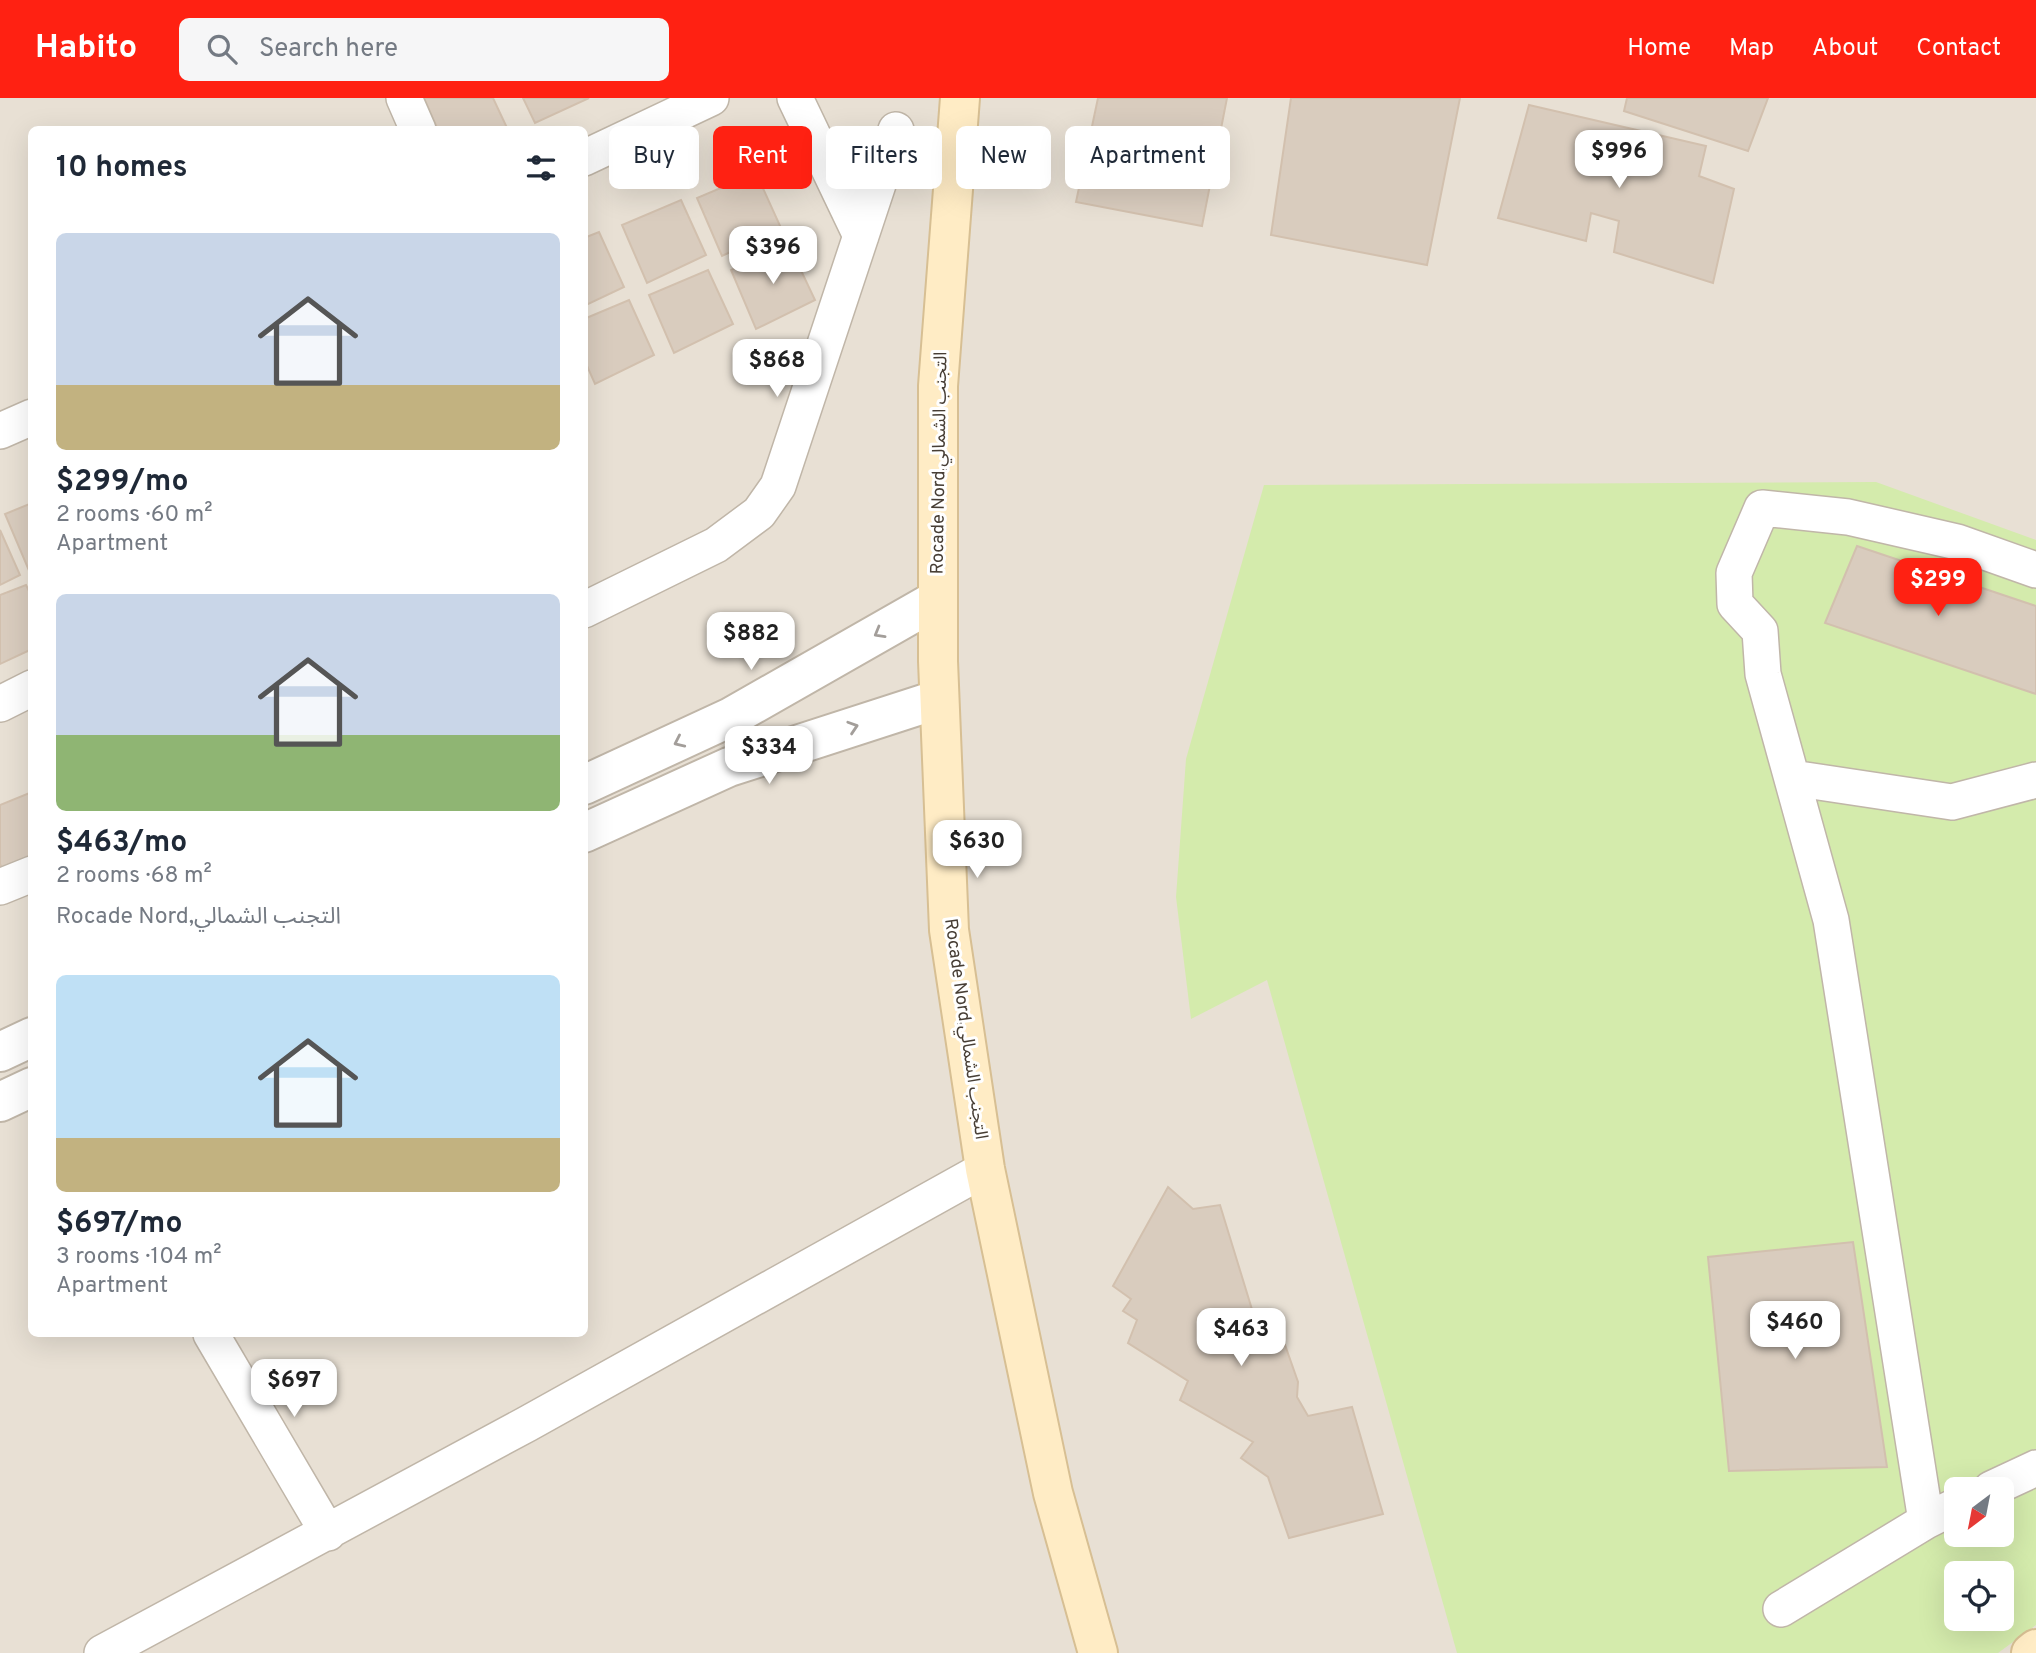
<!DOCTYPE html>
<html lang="en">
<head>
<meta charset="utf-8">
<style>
  body { margin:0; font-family:Overpass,"Noto Sans Arabic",sans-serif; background:#f6f6f7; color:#1f2937; height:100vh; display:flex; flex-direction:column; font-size:26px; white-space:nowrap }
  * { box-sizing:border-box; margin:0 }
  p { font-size:23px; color:#747a83 }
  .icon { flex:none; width:38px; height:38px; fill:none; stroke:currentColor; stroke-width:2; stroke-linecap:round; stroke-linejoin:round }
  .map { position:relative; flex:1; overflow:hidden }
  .sheet { position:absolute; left:28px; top:28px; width:560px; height:1211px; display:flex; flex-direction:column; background:#fff; border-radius:10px; box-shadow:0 7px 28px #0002 }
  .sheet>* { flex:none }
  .banner { position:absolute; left:609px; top:28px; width:665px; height:63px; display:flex; gap:14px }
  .needle { width:46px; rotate:212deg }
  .buttons { position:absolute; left:1944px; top:1379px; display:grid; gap:14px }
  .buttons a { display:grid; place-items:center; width:70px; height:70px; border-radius:10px; background:#fff; box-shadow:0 7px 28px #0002; font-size:35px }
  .price { position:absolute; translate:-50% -60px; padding:0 16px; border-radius:14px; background:#fff; color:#222; font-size:23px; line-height:46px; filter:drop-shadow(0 2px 4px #0008) }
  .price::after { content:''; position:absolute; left:50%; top:42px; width:21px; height:16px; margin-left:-10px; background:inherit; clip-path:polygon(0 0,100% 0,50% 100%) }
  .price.on { background:#ff2112; color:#fff }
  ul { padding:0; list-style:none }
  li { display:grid; align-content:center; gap:14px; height:371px; padding:0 28px }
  li span { display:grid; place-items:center; height:217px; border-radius:10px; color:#555 }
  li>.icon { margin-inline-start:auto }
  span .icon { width:126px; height:126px; fill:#fffc; stroke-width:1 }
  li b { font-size:30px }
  h2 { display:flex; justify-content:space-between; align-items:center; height:84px; padding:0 28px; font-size:30px }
  .pill { padding:0 24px; border-radius:10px; background:#fff; box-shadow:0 7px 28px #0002; font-size:24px; line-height:63px }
  .pill.on { background:#ff2112; color:#fff }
  header { display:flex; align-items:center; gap:42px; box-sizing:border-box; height:98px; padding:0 35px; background:#ff2112; color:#fff }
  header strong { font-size:33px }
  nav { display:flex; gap:38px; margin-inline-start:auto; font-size:24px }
  .search { width:490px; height:63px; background:#f6f6f7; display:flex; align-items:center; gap:18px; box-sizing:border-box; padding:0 24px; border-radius:10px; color:#747a83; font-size:26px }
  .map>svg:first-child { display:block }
  .residential { fill:#e8e0d4; fill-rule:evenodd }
  .green { fill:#d4ebac; fill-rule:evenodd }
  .building { fill:#d9ccbe; stroke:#d2c0ae; stroke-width:2 }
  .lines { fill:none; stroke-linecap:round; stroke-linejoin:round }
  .minor-casing { stroke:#c0b6a8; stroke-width:38 }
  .tertiary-casing { stroke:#c0b6a8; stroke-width:42 }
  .secondary-casing { stroke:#d7bf93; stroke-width:42 }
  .minor { stroke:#fff; stroke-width:35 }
  .tertiary { stroke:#fff; stroke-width:38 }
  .secondary { stroke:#ffecc5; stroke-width:38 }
  .oneway { stroke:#a39e9a }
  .labels { text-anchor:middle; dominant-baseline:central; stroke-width:6; stroke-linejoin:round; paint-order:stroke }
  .street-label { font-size:18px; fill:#473e35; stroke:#fff }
</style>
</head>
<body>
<header>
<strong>Habito</strong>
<div class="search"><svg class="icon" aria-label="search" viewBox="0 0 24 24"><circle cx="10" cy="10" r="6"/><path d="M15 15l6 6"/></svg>Search here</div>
<nav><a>Home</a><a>Map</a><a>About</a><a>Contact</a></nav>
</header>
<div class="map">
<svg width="2036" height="1555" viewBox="0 0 2036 1555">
  <rect width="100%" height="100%" fill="#f4efe6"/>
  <!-- residential -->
  <path class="residential" d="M 0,0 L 2036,0 L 2036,1555 L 0,1555 ZM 32,32 L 584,32 L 584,1236 L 32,1236 ZM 1956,1391 L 2002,1391 L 2002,1437 L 1956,1437 ZM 1956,1475 L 2002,1475 L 2002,1521 L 1956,1521 Z"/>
  <!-- green -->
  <path class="green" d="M 1876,384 L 2036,442 L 2036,1527 L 1998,1555 L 1457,1555 L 1267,882 L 1191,921 L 1176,799 L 1186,661 L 1264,387 ZM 1956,1391 L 2002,1391 L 2002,1437 L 1956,1437 ZM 1956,1475 L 2002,1475 L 2002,1521 L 1956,1521 Z"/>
  <!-- building -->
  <path class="building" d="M 424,0 L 493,0 L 508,32 L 438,32 Z
    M 523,0 L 589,0 L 535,25 Z
    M 1098,0 L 1227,0 L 1202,128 L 1076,104 Z
    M 1291,0 L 1460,0 L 1427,167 L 1271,137 Z
    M 1627,0 L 1768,0 L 1748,53 L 1624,13 Z
    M 1529,7 L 1706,48 L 1699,78 L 1734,91 L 1713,185 L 1614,154 L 1619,123 L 1591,115 L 1586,143 L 1498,120 Z
    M 756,75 L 781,130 L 722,158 L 697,100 Z
    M 681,102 L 706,157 L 647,185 L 622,127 Z
    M 599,134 L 624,189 L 584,208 L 584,140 Z
    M 789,147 L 815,202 L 756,231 L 731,172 Z
    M 708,172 L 733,226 L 674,255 L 649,197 Z
    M 629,202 L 654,257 L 595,286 L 584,261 L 584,221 Z
    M 32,405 L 32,474 L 30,475 L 5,416 Z
    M 0,432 L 20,477 L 0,487 Z
    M 1857,448 L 2036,508 L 2036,596 L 1825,525 Z
    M 26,487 L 32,499 L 32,551 L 0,566 L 0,497 Z
    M 32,694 L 32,761 L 4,775 L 0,766 L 0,707 Z
    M 1168,1089 L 1193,1111 L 1220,1107 L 1258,1231 L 1285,1247 L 1298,1284 L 1297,1299 L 1308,1318 L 1352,1309 L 1383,1416 L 1289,1440 L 1268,1379 L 1241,1360 L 1253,1344 L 1180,1302 L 1188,1283 L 1128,1245 L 1137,1222 L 1123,1213 L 1131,1201 L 1113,1188 Z
    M 1853,1144 L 1887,1369 L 1729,1373 L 1708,1159 Z"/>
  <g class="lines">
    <defs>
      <path id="minor" d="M 404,0 L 418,32
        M 795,0 L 861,138
        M 584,60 L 711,0
        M 0,333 L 32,319
        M 584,512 L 716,447 L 759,415 L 778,388 L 896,32
        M 0,606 L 32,590
        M 1792,680 L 1952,704 L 2036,682
        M 0,789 L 32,776
        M 211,1236 L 328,1435
        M 1991,1391 L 2036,1370
        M 1926,1423 L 1831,822 L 1763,576 L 1760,533 L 1735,506 L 1734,475 L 1762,410 L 1848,419 L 1957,444 L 2036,472
        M 1781,1511 L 1926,1423 L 1956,1408
        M 102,1555 L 527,1326 L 985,1071"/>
      <path id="tertiary" d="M 584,687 L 731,619 L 938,501
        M 584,735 L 729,669 L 939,601
        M 0,954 L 32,939
        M 0,1004 L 32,989"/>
      <path id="secondary" d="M 960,0 L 938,288 L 938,563 L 949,832 L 985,1071 L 1053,1395 L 1098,1555
        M 2031,1555 L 2036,1551"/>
    </defs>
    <!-- minor casing -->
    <use href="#minor" class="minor-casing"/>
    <!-- tertiary casing -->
    <use href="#tertiary" class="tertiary-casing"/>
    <!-- secondary casing -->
    <use href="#secondary" class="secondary-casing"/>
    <!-- minor -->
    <use href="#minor" class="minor"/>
    <!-- tertiary -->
    <use href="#tertiary" class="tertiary"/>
    <!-- secondary -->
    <use href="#secondary" class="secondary"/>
  </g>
  <!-- one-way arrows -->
  <defs><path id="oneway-chevron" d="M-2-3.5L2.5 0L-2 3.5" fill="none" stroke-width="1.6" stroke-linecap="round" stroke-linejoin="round" transform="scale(1.75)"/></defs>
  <g class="oneway">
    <use href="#oneway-chevron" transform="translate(879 535) rotate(150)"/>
    <use href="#oneway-chevron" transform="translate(853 629) rotate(-18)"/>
    <use href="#oneway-chevron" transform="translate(679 644) rotate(155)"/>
  </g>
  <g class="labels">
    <!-- street labels -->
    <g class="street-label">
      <text transform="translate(940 365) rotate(-89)">Rocade Nord,التجنب الشمالي</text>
      <text transform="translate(965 931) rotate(82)">Rocade Nord,التجنب الشمالي</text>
    </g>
  </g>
</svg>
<div class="buttons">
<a><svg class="needle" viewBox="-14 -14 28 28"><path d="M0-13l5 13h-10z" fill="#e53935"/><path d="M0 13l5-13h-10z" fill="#747a83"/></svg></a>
<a><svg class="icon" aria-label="locate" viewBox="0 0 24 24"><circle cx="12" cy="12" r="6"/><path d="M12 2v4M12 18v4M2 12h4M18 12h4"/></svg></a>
</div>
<b class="price" style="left:1619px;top:92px">$996</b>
<b class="price" style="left:773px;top:188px">$396</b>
<b class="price" style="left:777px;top:301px">$868</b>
<b class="price on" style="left:1938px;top:520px">$299</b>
<b class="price" style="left:751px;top:574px">$882</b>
<b class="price" style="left:769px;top:688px">$334</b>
<b class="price" style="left:977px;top:782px">$630</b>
<b class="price" style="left:1795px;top:1263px">$460</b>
<b class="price" style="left:1241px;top:1270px">$463</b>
<b class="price" style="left:294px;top:1321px">$697</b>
<div class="banner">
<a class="pill">Buy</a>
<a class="pill on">Rent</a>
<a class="pill">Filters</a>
<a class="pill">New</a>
<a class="pill">Apartment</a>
</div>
<section class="sheet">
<h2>10 homes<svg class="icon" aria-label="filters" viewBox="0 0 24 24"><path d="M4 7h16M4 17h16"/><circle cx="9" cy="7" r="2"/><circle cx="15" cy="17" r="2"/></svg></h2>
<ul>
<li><span style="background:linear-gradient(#c9d6e8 70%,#c2b280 0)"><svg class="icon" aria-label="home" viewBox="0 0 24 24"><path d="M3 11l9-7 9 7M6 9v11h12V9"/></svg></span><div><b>$299/mo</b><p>2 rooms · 60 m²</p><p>Apartment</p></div></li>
<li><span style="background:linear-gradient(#c9d6e8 65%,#8fb573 0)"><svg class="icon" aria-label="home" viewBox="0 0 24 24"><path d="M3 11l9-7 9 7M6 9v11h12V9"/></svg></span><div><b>$463/mo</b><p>2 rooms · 68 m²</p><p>Rocade Nord,التجنب الشمالي</p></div></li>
<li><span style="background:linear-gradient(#bfe0f5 75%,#c2b280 0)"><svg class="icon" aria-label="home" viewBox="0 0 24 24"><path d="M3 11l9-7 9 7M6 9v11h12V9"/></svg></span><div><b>$697/mo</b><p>3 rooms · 104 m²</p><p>Apartment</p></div></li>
</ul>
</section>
</div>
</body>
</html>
